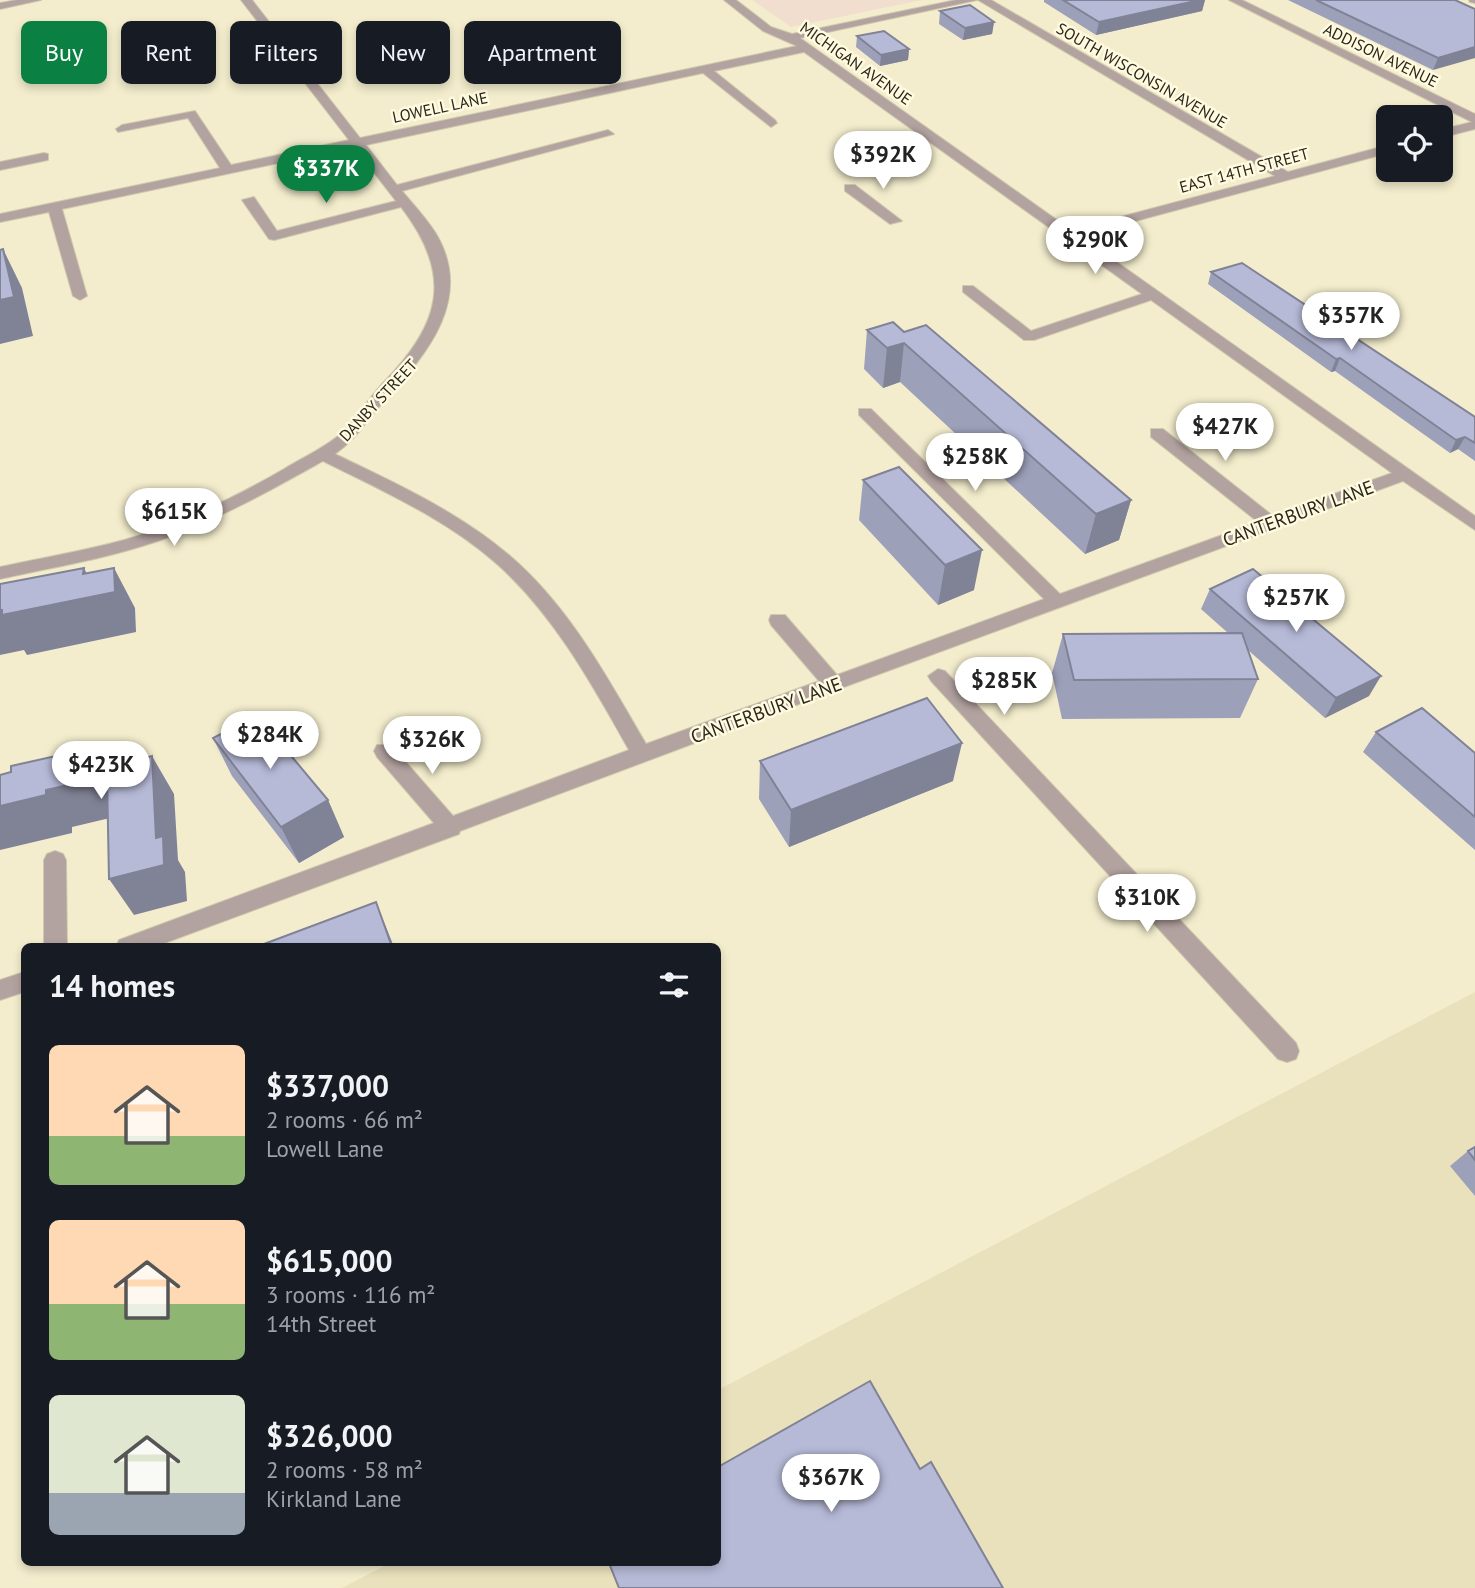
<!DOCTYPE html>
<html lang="en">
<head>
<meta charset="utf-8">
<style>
  body { margin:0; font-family:"PT Sans",sans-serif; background:#242831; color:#f1f3f6; height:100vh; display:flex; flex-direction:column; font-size:26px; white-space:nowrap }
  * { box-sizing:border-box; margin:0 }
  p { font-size:23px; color:#9ea1a6 }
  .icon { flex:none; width:38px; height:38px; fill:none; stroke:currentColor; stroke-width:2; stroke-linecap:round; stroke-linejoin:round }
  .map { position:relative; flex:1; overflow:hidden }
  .panel { position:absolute; left:21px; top:943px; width:700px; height:623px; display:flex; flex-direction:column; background:#171b24; border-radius:10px; box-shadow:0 4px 10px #0003 }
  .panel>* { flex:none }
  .top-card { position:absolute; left:21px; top:21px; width:700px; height:63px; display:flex; gap:14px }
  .controls { position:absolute; left:1376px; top:105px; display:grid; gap:14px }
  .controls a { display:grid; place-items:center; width:77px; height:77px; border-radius:10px; background:#171b24; box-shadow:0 4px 10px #0003; font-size:35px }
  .price { position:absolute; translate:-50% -60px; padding:0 16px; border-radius:24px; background:#fff; color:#222; font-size:23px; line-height:46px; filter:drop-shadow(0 2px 4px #0008) }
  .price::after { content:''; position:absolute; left:50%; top:42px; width:21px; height:16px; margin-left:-10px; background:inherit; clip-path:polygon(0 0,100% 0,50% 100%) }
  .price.current { background:#0b8043; color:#fff }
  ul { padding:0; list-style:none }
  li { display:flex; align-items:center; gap:21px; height:175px; padding:0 28px }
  li span { display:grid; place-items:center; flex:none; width:196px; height:140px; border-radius:10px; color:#555 }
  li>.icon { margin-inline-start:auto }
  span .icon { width:84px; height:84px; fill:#fffc; stroke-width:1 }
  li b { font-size:30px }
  h2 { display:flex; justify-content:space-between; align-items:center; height:84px; padding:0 28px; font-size:30px }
  .pill { padding:0 24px; border-radius:10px; background:#171b24; box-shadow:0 4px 10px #0003; font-size:24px; line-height:63px }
  .pill.current { background:#0b8043; color:#fff }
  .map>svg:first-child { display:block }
  .built { fill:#e9e1bb }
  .education { fill:#f2decf }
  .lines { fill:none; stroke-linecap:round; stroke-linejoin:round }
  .street-casing { stroke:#cfc9ad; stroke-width:2 }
  .street { fill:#b3a3a0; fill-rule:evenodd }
  .wall { fill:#9da0b9 }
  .shaded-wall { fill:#808296 }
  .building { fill:#b7bad7; stroke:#808296; stroke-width:2 }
  .labels { text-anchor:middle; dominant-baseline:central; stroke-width:5; stroke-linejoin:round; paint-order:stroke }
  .far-street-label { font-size:16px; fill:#2a271b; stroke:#fffae0 }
  .street-label { font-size:19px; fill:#2a271b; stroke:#fffae0 }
</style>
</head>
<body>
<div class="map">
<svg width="1475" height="1588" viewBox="0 0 1475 1588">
  <rect width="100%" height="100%" fill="#f3edcd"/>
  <!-- built -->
  <path class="built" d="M 1475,992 L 1475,1588 L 342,1588 L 390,1563 L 718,1563 L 718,1390 Z"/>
  <!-- education -->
  <path class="education" d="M 752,0 L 922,0 L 791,27 Z"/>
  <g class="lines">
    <defs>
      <path id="street" d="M 17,0 L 41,0 L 0,9 L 0,3 Z
        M 241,0 L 252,0 L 360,138 L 797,46 L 763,31 L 724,0 L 736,0 L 771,27 L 792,34 L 956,0 L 977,0 L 800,38 L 1071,230 L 1275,176 L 978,0 L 991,0 L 1288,172 L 1388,145 L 1388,153 L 1080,236 L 1475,516 L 1475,530 L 1403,481 L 844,687 L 842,691 L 831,692 L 460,831 L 459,834 L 154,947 L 116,947 L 119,940 L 434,823 L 377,757 L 374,751 L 377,745 L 391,745 L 453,816 L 629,750 C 592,684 554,615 497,564 C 446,519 383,491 323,461 C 269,491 216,521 158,541 C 106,559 53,567 0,579 L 0,567 C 41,558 84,551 124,540 C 180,524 234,498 284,469 C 302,458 322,449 338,436 C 355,421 367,400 383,383 C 441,324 454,276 401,207 L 274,240 L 269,239 L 242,200 L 254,197 L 277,231 L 396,201 L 354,147 L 62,209 L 87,296 L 80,300 L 73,296 L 49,212 L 0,222 L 0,214 L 220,168 L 188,118 L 118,132 L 116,129 L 122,125 L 195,111 L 231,165 L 349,140 ZM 804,52 L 1142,294 L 1031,331 L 973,286 L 963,286 L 963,292 L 1024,340 L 1034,340 L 1151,300 L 1392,473 L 1273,516 L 1163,429 L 1151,429 L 1151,437 L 1258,522 L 1060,594 L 871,409 L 859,409 L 859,415 L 1044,599 L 837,675 L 785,615 L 771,615 L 769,620 L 771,625 L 819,681 L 646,744 C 607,677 569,606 509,555 C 457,511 395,483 335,454 C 357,439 368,418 386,399 C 428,353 475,297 435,232 C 425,217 413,204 402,191 L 614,134 L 608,130 L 397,185 L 366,145 L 703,73 L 771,127 L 777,123 L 775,120 L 714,71 Z
        M 1229,0 L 1242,0 L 1475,114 L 1475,129 L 1440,138 L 1440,130 L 1472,122 Z
        M 1469,0 L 1475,0 L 1475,3 L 1470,2 Z
        M 44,153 L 48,154 L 48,160 L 0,170 L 0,162 Z
        M 845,185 L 855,185 L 902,221 L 890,224 L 845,191 Z
        M 938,669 L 945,671 L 1296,1043 L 1299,1051 L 1296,1059 L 1287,1062 L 1278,1059 L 931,681 L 928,676 Z
        M 55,851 L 63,854 L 66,860 L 67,947 L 44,947 L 44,860 L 47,854 Z
        M 24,972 L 24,992 L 0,1000 L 0,980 Z"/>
    </defs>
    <!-- street casing -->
    <use href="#street" class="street-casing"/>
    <!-- street -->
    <use href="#street" class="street"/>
  </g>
  <!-- wall -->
  <path class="wall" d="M 1044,0 L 1205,0 L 1202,11 L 1096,35 L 1044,2 Z
    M 1288,0 L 1455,0 L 1475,9 L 1433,70 Z
    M 940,11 L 994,22 L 992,34 L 963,40 L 939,24 Z
    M 857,36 L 909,49 L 908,60 L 880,66 L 856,47 Z
    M 1211,272 L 1475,417 L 1475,461 L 1458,449 L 1450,453 L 1335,371 L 1331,372 L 1208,284 Z
    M 867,330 L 904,332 L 1131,500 L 1119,540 L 1085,554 L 900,382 L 883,388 L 864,369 Z
    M 863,480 L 974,590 L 938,605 L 859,520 Z
    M 1210,589 L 1369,696 L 1325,718 L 1248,650 L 1258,679 L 1240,718 L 1062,719 L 1052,673 L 1063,634 L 1228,633 L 1201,609 Z
    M 1376,732 L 1475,753 L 1475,850 L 1363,752 Z
    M 213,738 L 328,800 L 344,837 L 299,863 L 232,776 Z
    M 760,761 L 953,781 L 789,847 L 759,799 Z
    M 1475,1147 L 1475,1196 L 1450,1166 L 1468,1151 Z"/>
  <!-- shaded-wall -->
  <path class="shaded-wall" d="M 1200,0 L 1205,0 L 1202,11 L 1096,35 L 1099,22 Z
    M 994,22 L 992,34 L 963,40 L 965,28 Z
    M 1475,47 L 1475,58 L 1433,70 L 1438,58 Z
    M 909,49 L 908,60 L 880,66 L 881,55 Z
    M 3,249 L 22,288 L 33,336 L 0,344 L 0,300 Z
    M 904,343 L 900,382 L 883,388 L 887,348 Z
    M 1340,358 L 1335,371 L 1331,372 L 1336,359 Z
    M 1465,437 L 1458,449 L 1450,453 L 1456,440 Z
    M 1131,500 L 1119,540 L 1085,554 L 1096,514 Z
    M 982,550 L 974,590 L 938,605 L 945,565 Z
    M 84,568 L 98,596 L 114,568 L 135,608 L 136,632 L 27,655 L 24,650 L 0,655 L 0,610 L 83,574 Z
    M 1381,676 L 1369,696 L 1325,718 L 1336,698 Z
    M 962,743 L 953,781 L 789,847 L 791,810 Z
    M 110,744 L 134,782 L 111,766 Z
    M 152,756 L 174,794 L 178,860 L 185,872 L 187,901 L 134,915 L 109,879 L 156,838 Z
    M 107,776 L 131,813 L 72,827 L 72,833 L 0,850 L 0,806 L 46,790 Z
    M 328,800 L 344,837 L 299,863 L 281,827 Z
    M 376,902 L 394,947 L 392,947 Z"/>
  <!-- building -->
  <path class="building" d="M 1063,0 L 1200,0 L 1099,22 Z
    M 1316,0 L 1455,0 L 1475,9 L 1475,47 L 1438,58 Z
    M 970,5 L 994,22 L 965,28 L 940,11 Z
    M 884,31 L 909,49 L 881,55 L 857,36 Z
    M 3,249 L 14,297 L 0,300 L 0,250 Z
    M 1242,263 L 1475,417 L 1475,443 L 1465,437 L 1456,440 L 1340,358 L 1336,359 L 1211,272 Z
    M 893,322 L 904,332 L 926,325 L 1131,500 L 1096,514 L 904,343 L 887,348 L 867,330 Z
    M 899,467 L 982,550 L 945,565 L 863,480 Z
    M 84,568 L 83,574 L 114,568 L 115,592 L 2,615 L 2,610 L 0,610 L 0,584 Z
    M 1253,569 L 1381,676 L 1336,698 L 1210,589 Z
    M 1242,633 L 1258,679 L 1074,680 L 1063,634 Z
    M 927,698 L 962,743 L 791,810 L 760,761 Z
    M 1422,708 L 1475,753 L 1475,817 L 1376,732 Z
    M 257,715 L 328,800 L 281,827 L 213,738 Z
    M 110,744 L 111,766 L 152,756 L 156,838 L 163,836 L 164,865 L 109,879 L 107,776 L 46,790 L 46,795 L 0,806 L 0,775 L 11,772 L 11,766 Z
    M 376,902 L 392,947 L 256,947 Z
    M 1475,1147 L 1475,1160 L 1468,1151 Z
    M 870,1381 L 920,1469 L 931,1462 L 1003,1588 L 619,1588 L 609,1563 L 718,1563 L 718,1467 Z"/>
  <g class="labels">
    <!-- far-street labels -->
    <g class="far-street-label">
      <text transform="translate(1381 55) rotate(26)">ADDISON AVENUE</text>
      <text transform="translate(856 63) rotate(35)">MICHIGAN AVENUE</text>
      <text transform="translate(1142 75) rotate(30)">SOUTH WISCONSIN AVENUE</text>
      <text transform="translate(440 107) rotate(-12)">LOWELL LANE</text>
      <text transform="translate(1244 170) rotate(-15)">EAST 14TH STREET</text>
      <text transform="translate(378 400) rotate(-47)">DANBY STREET</text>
    </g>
    <!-- street labels -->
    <g class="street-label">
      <text transform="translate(1298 513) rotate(-20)">CANTERBURY LANE</text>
      <text transform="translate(766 710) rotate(-20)">CANTERBURY LANE</text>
    </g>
  </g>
</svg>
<div class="controls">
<a><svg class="icon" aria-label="locate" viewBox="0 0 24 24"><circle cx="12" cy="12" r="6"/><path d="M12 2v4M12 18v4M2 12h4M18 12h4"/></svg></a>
</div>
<b class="price" style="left:883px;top:191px">$392K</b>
<b class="price current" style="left:326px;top:205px">$337K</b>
<b class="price" style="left:1095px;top:276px">$290K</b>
<b class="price" style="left:1351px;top:352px">$357K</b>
<b class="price" style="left:1225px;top:463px">$427K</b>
<b class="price" style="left:975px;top:493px">$258K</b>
<b class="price" style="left:174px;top:548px">$615K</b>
<b class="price" style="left:1296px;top:634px">$257K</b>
<b class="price" style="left:1004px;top:717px">$285K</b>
<b class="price" style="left:270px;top:771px">$284K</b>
<b class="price" style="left:432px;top:776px">$326K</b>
<b class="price" style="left:101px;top:801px">$423K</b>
<b class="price" style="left:1147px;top:934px">$310K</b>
<b class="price" style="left:831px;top:1514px">$367K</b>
<div class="top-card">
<a class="pill current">Buy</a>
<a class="pill">Rent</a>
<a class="pill">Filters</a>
<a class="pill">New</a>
<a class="pill">Apartment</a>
</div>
<section class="panel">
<h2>14 homes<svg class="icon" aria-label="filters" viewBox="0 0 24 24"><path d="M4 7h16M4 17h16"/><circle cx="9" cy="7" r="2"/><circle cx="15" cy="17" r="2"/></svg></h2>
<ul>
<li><span style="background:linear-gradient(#ffd9b3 65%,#8fb573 0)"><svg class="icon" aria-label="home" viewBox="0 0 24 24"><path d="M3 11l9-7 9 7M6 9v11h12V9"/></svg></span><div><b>$337,000</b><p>2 rooms · 66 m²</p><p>Lowell Lane</p></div></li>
<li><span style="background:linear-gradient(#ffd9b3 60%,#8fb573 0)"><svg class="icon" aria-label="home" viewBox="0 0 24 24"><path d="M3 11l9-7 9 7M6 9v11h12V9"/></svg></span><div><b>$615,000</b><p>3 rooms · 116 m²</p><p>14th Street</p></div></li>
<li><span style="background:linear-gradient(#dfe7d0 70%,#9aa5b1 0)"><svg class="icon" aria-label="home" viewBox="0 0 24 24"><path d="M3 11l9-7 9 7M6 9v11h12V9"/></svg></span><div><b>$326,000</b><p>2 rooms · 58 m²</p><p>Kirkland Lane</p></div></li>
</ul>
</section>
</div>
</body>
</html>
